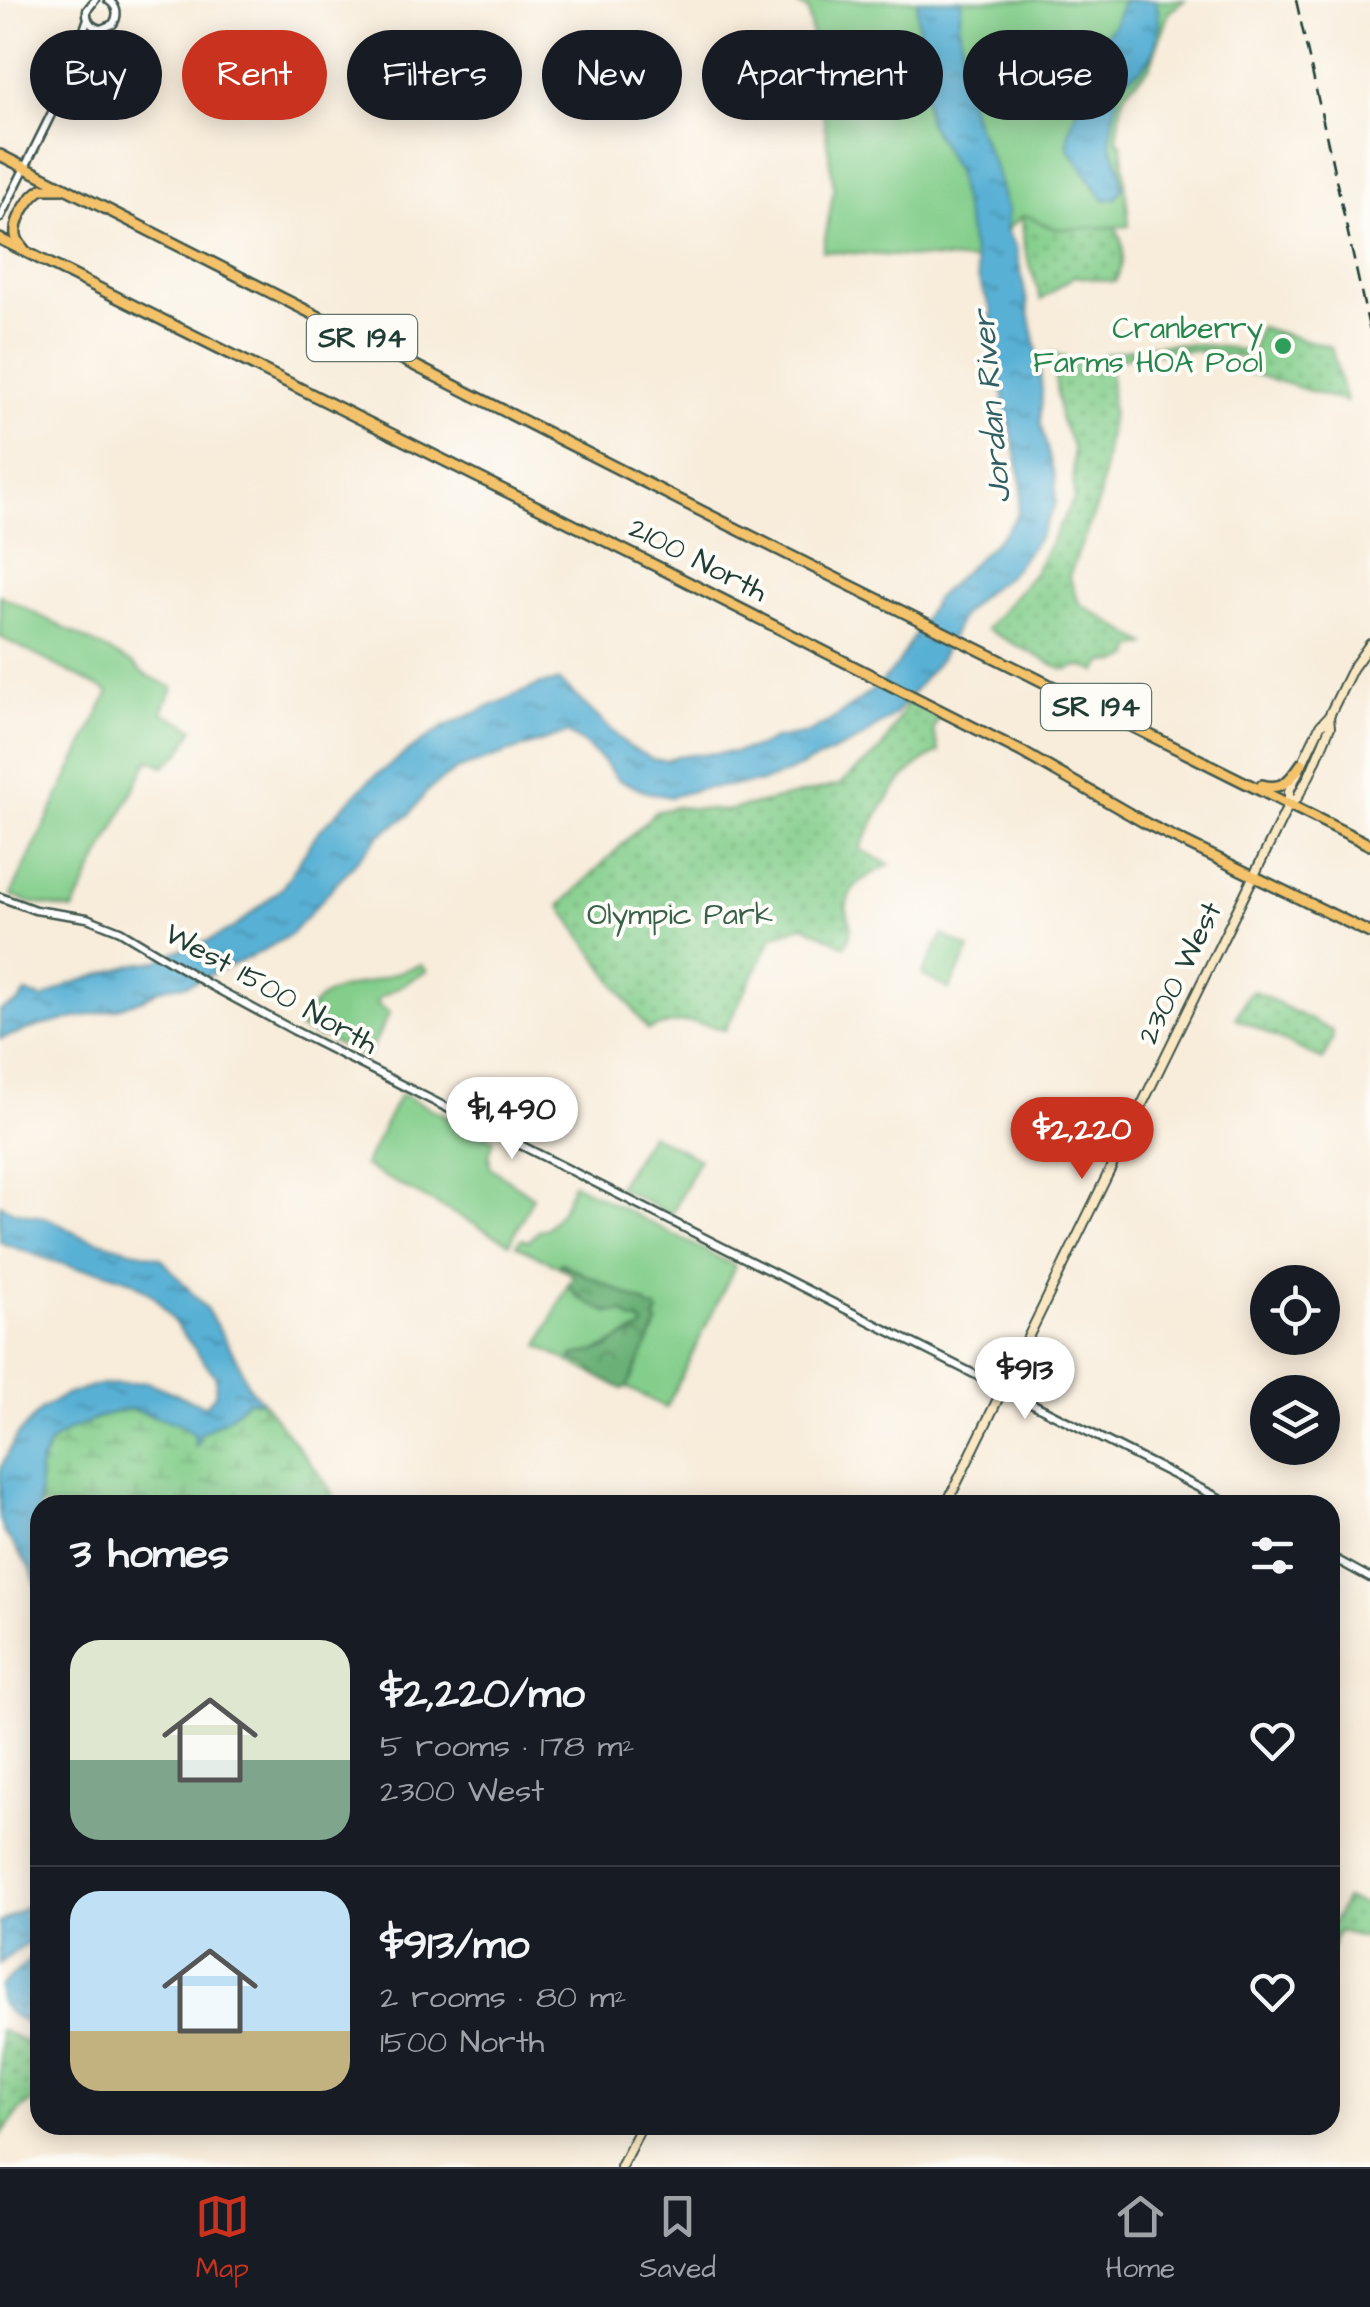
<!DOCTYPE html>
<html lang="en">
<head>
<meta charset="utf-8">
<style>
  body { margin:0; font-family:"Architects Daughter",sans-serif; background:#242831; color:#f1f3f6; height:100vh; display:flex; flex-direction:column; font-size:38px; white-space:nowrap }
  * { box-sizing:border-box; margin:0 }
  p { font-size:32px; color:#9ea1a6 }
  .icon { flex:none; width:55px; height:55px; fill:none; stroke:currentColor; stroke-width:2; stroke-linecap:round; stroke-linejoin:round }
  .map { position:relative; flex:1; overflow:hidden }
  .side { position:absolute; left:30px; top:1495px; width:1310px; height:640px; display:flex; flex-direction:column; background:#171b24; border-radius:30px; box-shadow:0 5px 25px #0003 }
  .side>* { flex:none }
  .guide { position:absolute; left:30px; top:30px; width:1310px; height:90px; display:flex; gap:20px }
  .tools { position:absolute; left:1250px; top:1265px; display:grid; gap:20px }
  .tools a { display:grid; place-items:center; width:90px; height:90px; border-radius:50%; background:#171b24; box-shadow:0 5px 25px #0003; font-size:50px }
  .price { position:absolute; translate:-50% -85px; padding:0 22px; border-radius:35px; background:#fff; color:#222; font-size:32px; line-height:65px; filter:drop-shadow(0 2px 5px #0008) }
  .price::after { content:''; position:absolute; left:50%; top:60px; width:30px; height:22px; margin-left:-15px; background:inherit; clip-path:polygon(0 0,100% 0,50% 100%) }
  .price.current { background:#c8321e; color:#fff }
  ul { padding:0; list-style:none }
  li { display:flex; align-items:center; gap:30px; height:250px; padding:0 40px }
  li+li { border-top:2px solid #363941 }
  li span { display:grid; place-items:center; flex:none; width:280px; height:200px; border-radius:30px; color:#555 }
  li>.icon { margin-inline-start:auto }
  span .icon { width:120px; height:120px; fill:#fffc; stroke-width:1 }
  li b { font-size:42px }
  h2 { display:flex; justify-content:space-between; align-items:center; height:120px; padding:0 40px; font-size:42px }
  .chip { padding:0 35px; border-radius:45px; background:#171b24; box-shadow:0 5px 25px #0003; font-size:35px; line-height:90px }
  .chip.current { background:#c8321e; color:#fff }
  .tab-bar { display:flex; justify-content:space-around; align-items:center; height:140px; border-top:2px solid #363941; background:#171b24; font-size:28px; color:#9ea1a6 }
  .tab-bar a { display:grid; justify-items:center; gap:5px }
  .tab-bar .current { color:#c8321e }
  .map>svg:first-child { display:block }
  .green { fill:#83ce8b; stroke:#518660; stroke-width:2.5 }
  .forest { fill:url(#forest-crowns); stroke:#447756; stroke-width:2.5 }
  .wetland { fill:url(#wetland-marsh); stroke:#518660; stroke-width:2.5 }
  .park { fill:url(#park-dots); stroke:#518660; stroke-width:2.5 }
  .water { fill:url(#water-ripples); stroke:#3c7784; stroke-width:2.5 }
  .lines { fill:none; stroke-linecap:round; stroke-linejoin:round }
  .tertiary-casing { stroke:#40574d; stroke-width:11 }
  .secondary-casing { stroke:#40574d; stroke-width:12 }
  .trunk-casing { stroke:#40574d; stroke-width:14 }
  .tertiary { stroke:#fff; stroke-width:6 }
  .secondary { stroke:#fae7c3; stroke-width:8 }
  .trunk { stroke:#f3c26a; stroke-width:9 }
  .rail { stroke:#1f3d34; stroke-width:2.5; stroke-dasharray:15 8; stroke-linecap:butt }
  .leisure-dot { fill:#2e9e5b; stroke:#fdfcf7; stroke-width:4 }
  .labels { text-anchor:middle; dominant-baseline:central; stroke-width:8; stroke-linejoin:round; paint-order:stroke }
  .shield { fill:#fdfcf7; stroke:#62766e; stroke-width:2.5 }
  .shield-label { font-size:28px; font-weight:bold; fill:#1f3d34 }
  .leisure-label { font-size:30px; fill:#27864d; stroke:#fdfcf7; text-anchor:end }
  .street-label { font-size:30px; fill:#1f3d34; stroke:#fdfcf7 }
  .park-label { font-size:30px; fill:#38614a; stroke:#fdfcf7 }
  .water-label { font-size:32px; font-style:italic; fill:#306064; stroke:#fdfcf7 }
</style>
</head>
<body>
<div class="map">
<svg width="1370" height="2167" viewBox="0 0 1370 2167">
  <defs>
    <pattern id="forest-crowns" width="20" height="18" patternUnits="userSpaceOnUse" patternTransform="scale(2.5)"><rect width="20" height="18" fill="#6ab177"/><path d="M2 6a3 3 0 1 1 6 0M12 15a3 3 0 1 1 6 0" fill="none" stroke="#579162"/></pattern>
    <pattern id="wetland-marsh" width="20" height="14" patternUnits="userSpaceOnUse" patternTransform="scale(2.5)"><rect width="20" height="14" fill="#83ce8b"/><path d="M1 5h8M5 5V1M11 12h8M15 12V8" fill="none" stroke="#6ba872"/></pattern>
    <pattern id="park-dots" width="8" height="8" patternUnits="userSpaceOnUse" patternTransform="scale(2.5)"><rect width="8" height="8" fill="#83ce8b"/><path d="M2 2h.1M6 6h.1" fill="none" stroke="#6ba872" stroke-width="1.8" stroke-linecap="round"/></pattern>
    <pattern id="water-ripples" width="26" height="14" patternUnits="userSpaceOnUse" patternTransform="scale(2.5)"><rect width="26" height="14" fill="#58b1d5"/><path d="M2 4q2-2 4 0t4 0M15 11q2-2 4 0t4 0" fill="none" stroke="#4891ae"/></pattern>
  </defs>
  <rect width="100%" height="100%" fill="#fdfcf7"/>
  <filter id="ink" filterUnits="userSpaceOnUse"><feTurbulence type="fractalNoise" baseFrequency=".01" numOctaves="2"/><feDisplacementMap in="SourceGraphic" scale="20" xChannelSelector="R" yChannelSelector="G"/><feConvolveMatrix kernelMatrix="1 2 1 2 8 2 1 2 1" color-interpolation-filters="sRGB"/></filter>
  <filter id="wash" filterUnits="userSpaceOnUse"><feTurbulence type="fractalNoise" baseFrequency=".0048" numOctaves="4" result="noise"/><feDisplacementMap in="SourceGraphic" scale="40" xChannelSelector="R" yChannelSelector="G"/><feGaussianBlur stdDeviation="2.25" result="paint"/><feColorMatrix in="noise" values="0 0 0 0 0 0 0 0 0 0 0 0 0 0 0 0 0 1.4 0 .05"/><feComposite in="paint" operator="in"/></filter>
  <g filter="url(#wash)">
    <rect width="100%" height="100%" fill="#f8ecda"/>
    <!-- green -->
    <path class="green" d="M 790,0 L 1185,0 L 1169,12 L 1150,67 L 1126,91 L 1122,101 L 1117,140 L 1122,145 L 1129,226 C 1111,227 1068,233 1053,229 C 1042,226 1034,218 1022,216 L 974,261 L 823,251 L 834,188 L 808,10 Z
      M 0,595 L 132,663 L 143,673 L 173,688 L 162,712 L 194,728 L 181,752 L 164,766 L 149,759 L 73,910 L 28,902 L 11,895 L 109,692 L 0,637 Z
      M 943,935 L 970,949 L 949,989 L 922,975 Z
      M 421,965 L 427,971 L 379,998 L 377,1004 L 390,1012 L 366,1059 L 321,1036 L 319,1038 L 299,1028 C 318,990 331,992 368,982 C 385,977 403,970 421,965 Z
      M 403,1095 L 494,1139 L 489,1155 L 490,1167 L 533,1197 L 510,1243 L 364,1166 L 399,1096 Z
      M 650,1134 L 699,1159 L 671,1215 L 617,1187 Z
      M 573,1183 L 735,1266 L 666,1408 L 627,1387 L 658,1324 C 651,1318 651,1309 645,1303 L 561,1263 L 558,1266 L 516,1245 L 521,1239 L 529,1241 L 539,1230 L 547,1228 L 556,1217 L 563,1208 Z
      M 568,1285 L 578,1298 L 592,1303 L 608,1313 L 623,1312 L 644,1325 L 643,1329 C 619,1335 610,1351 581,1354 L 580,1361 L 589,1365 L 597,1376 L 539,1346 Z"/>
    <!-- forest -->
    <path class="forest" d="M 561,1263 L 645,1303 L 650,1308 L 655,1308 L 659,1313 L 655,1321 L 658,1323 L 627,1387 L 623,1389 L 597,1376 L 588,1365 L 572,1359 L 573,1356 L 609,1348 L 618,1340 L 643,1329 L 644,1325 L 639,1320 L 633,1321 L 623,1312 C 603,1315 580,1300 568,1285 L 573,1275 L 558,1266 Z"/>
    <!-- wetland -->
    <path class="wetland" d="M 247,1400 L 262,1401 L 323,1479 L 338,1505 L 40,1506 L 39,1468 L 51,1442 L 67,1431 L 108,1414 L 131,1409 L 179,1424 L 196,1435 L 195,1445 L 200,1434 L 229,1417 Z"/>
    <!-- park -->
    <path class="park" d="M 1022,216 L 1028,216 L 1055,229 L 1116,227 C 1126,248 1125,261 1115,282 L 1074,276 L 1041,300 L 1024,246 Z
      M 1259,327 L 1331,347 L 1346,402 L 1247,372 L 1250,359 L 1190,350 L 1148,354 L 1147,346 C 1184,342 1216,345 1252,352 Z
      M 1134,348 L 1134,355 L 1110,362 L 1112,413 L 1099,500 L 1069,576 L 1079,603 L 1146,644 L 1133,648 L 1132,655 C 1125,661 1116,664 1107,661 L 1101,665 L 1098,672 C 1088,668 1078,663 1069,670 L 1062,669 L 986,629 L 1034,573 L 1074,499 L 1073,448 L 1060,418 L 1052,353 L 1097,367 L 1103,355 Z
      M 908,702 L 939,717 L 933,730 L 939,752 C 899,770 878,813 860,849 L 890,865 C 872,874 851,881 847,904 C 844,923 858,921 845,946 L 804,925 L 773,936 L 725,1030 C 694,1020 679,1019 648,1030 L 560,906 L 655,812 L 676,807 L 726,811 L 839,785 L 881,750 Z
      M 1254,991 L 1332,1031 L 1333,1038 L 1323,1060 L 1236,1018 L 1248,994 Z
      M 1345,1899 L 1368,1906 L 1364,1938 L 1339,1931 L 1334,1938 L 1330,1960 L 1330,1928 Z
      M 0,2030 L 40,2048 L 40,2096 L 23,2108 L 0,2136 Z"/>
    <!-- water -->
    <path class="water" d="M 918,0 L 962,0 L 959,25 L 963,53 L 962,79 L 975,121 L 997,173 L 1004,202 L 1008,209 L 1006,230 L 1016,248 L 1039,362 L 1042,392 L 1040,422 L 1055,478 L 1056,503 L 1039,538 L 1009,575 L 985,592 L 962,615 L 940,659 L 894,715 L 857,741 L 789,772 L 762,782 L 700,789 L 670,797 L 647,792 L 617,779 L 603,761 L 583,743 L 567,733 L 456,770 L 428,790 L 409,815 L 381,834 L 291,934 L 261,952 L 187,985 L 170,986 L 158,990 L 146,998 L 116,1009 L 39,1026 L 0,1039 L 0,1010 L 18,1003 L 26,993 L 43,999 L 70,984 L 136,964 L 158,961 L 177,951 L 208,941 L 235,927 L 282,888 L 317,833 L 370,780 L 407,752 L 445,726 L 541,684 L 560,681 L 628,746 L 652,759 L 666,761 L 677,756 L 735,752 L 758,747 L 774,739 L 808,733 L 835,718 L 878,686 L 897,665 L 935,599 L 1004,533 L 1017,516 L 1022,489 L 1018,463 L 1000,380 L 995,339 L 989,328 L 992,312 L 979,281 L 956,171 L 927,119 L 917,10 Z
      M 1123,0 L 1155,0 C 1163,19 1158,54 1142,68 C 1133,76 1123,77 1118,88 L 1110,142 L 1119,165 L 1123,188 L 1116,198 L 1104,200 L 1071,152 L 1068,147 L 1069,131 L 1080,99 L 1079,71 L 1086,57 L 1114,25 Z
      M 0,1204 L 14,1211 L 50,1219 L 81,1236 L 161,1258 L 207,1310 L 237,1359 L 248,1386 L 262,1401 L 247,1401 L 229,1417 L 200,1434 L 199,1443 L 195,1446 L 195,1435 L 179,1424 L 131,1409 L 108,1414 L 67,1431 L 51,1442 L 39,1468 L 40,1596 L 31,1569 L 4,1532 L 0,1518 L 0,1475 L 2,1465 L 16,1437 L 42,1409 L 63,1396 L 92,1386 L 147,1382 L 205,1406 L 215,1394 L 216,1377 L 155,1297 L 132,1281 L 102,1271 L 77,1268 L 50,1260 L 0,1242 Z
      M 40,1898 L 40,1936 L 13,1953 L 0,1964 L 0,1923 Z
      M 40,1956 L 40,2029 L 10,2014 L 0,2002 L 0,1986 L 31,1959 Z"/>
  </g>
  <g filter="url(#ink)">
    <g class="lines">
      <defs>
        <path id="tertiary" d="M 95,0 L 87,10 C 86,20 91,27 101,29 L 113,24 C 119,15 117,6 108,0
          M 72,71 L 74,59 L 87,21
          M 0,218 L 72,72 L 92,42 L 105,29
          M 0,897 L 35,910 L 87,918 L 120,931 L 208,984 L 293,1030 L 1233,1505
          M 1330,1556 L 1370,1578"/>
        <path id="secondary" d="M 1289,804 L 1297,798 L 1310,774 L 1330,727 L 1329,716
          M 946,1505 L 1289,804 L 1289,791 L 1320,726 L 1329,716 L 1352,669 L 1370,644
          M 621,2167 L 642,2125"/>
        <path id="trunk" d="M 0,155 L 723,522 L 1370,845
          M 0,239 L 662,569 L 1022,752 L 1147,824 L 1370,933
          M 25,251 C 21,245 17,242 16,235 C 14,219 30,196 42,189 L 63,189
          M 1262,785 C 1283,791 1291,779 1302,763"/>
      </defs>
      <!-- tertiary casing -->
      <use href="#tertiary" class="tertiary-casing"/>
      <!-- secondary casing -->
      <use href="#secondary" class="secondary-casing"/>
      <!-- trunk casing -->
      <use href="#trunk" class="trunk-casing"/>
      <!-- tertiary -->
      <use href="#tertiary" class="tertiary"/>
      <!-- secondary -->
      <use href="#secondary" class="secondary"/>
      <!-- trunk -->
      <use href="#trunk" class="trunk"/>
      <!-- rail -->
      <path class="rail" d="M 1296,0 L 1370,332"/>
    </g>
  </g>
  <!-- markers -->
  <circle class="leisure-dot" cx="1283" cy="346" r="10"/>
  <g class="labels">
    <!-- shield labels -->
    <g class="shield">
      <rect x="307" y="315" width="110" height="46" rx="8"/>
      <rect x="1041" y="684" width="110" height="46" rx="8"/>
    </g>
    <g class="shield-label">
      <text x="362" y="338">SR 194</text>
      <text x="1096" y="707">SR 194</text>
    </g>
    <!-- leisure labels -->
    <g class="leisure-label">
      <text x="1263" y="329">Cranberry<tspan x="1263" dy="34">Farms HOA Pool</tspan></text>
    </g>
    <!-- street labels -->
    <g class="street-label">
      <text transform="translate(698 560) rotate(27)">2100 North</text>
      <text transform="translate(1180 973) rotate(-64)">2300 West</text>
      <text transform="translate(271 989) rotate(29)">West 1500 North</text>
    </g>
    <!-- park labels -->
    <g class="park-label">
      <text x="680" y="915">Olympic Park</text>
    </g>
    <!-- water labels -->
    <g class="water-label">
      <text transform="translate(992 407) rotate(-95)">Jordan River</text>
    </g>
  </g>
</svg>
<div class="tools">
<a><svg class="icon" aria-label="locate" viewBox="0 0 24 24"><circle cx="12" cy="12" r="6"/><path d="M12 2v4M12 18v4M2 12h4M18 12h4"/></svg></a>
<a><svg class="icon" aria-label="layers" viewBox="0 0 24 24"><path d="M12 4l9 5-9 5-9-5zM3 14l9 5 9-5"/></svg></a>
</div>
<b class="price" style="left:512px;top:1162px">$1,490</b>
<b class="price current" style="left:1082px;top:1182px">$2,220</b>
<b class="price" style="left:1025px;top:1422px">$913</b>
<div class="guide">
<a class="chip">Buy</a>
<a class="chip current">Rent</a>
<a class="chip">Filters</a>
<a class="chip">New</a>
<a class="chip">Apartment</a>
<a class="chip">House</a>
</div>
<section class="side">
<h2>3 homes<svg class="icon" aria-label="filters" viewBox="0 0 24 24"><path d="M4 7h16M4 17h16"/><circle cx="9" cy="7" r="2"/><circle cx="15" cy="17" r="2"/></svg></h2>
<ul>
<li><span style="background:linear-gradient(#dfe7d0 60%,#7fa58c 0)"><svg class="icon" aria-label="home" viewBox="0 0 24 24"><path d="M3 11l9-7 9 7M6 9v11h12V9"/></svg></span><div><b>$2,220/mo</b><p>5 rooms · 178 m²</p><p>2300 West</p></div><svg class="icon" aria-label="heart" viewBox="0 0 24 24"><path d="M12 20l-8-8c-3-5 5-10 8-4 3-6 11-1 8 4z"/></svg></li>
<li><span style="background:linear-gradient(#bfe0f5 70%,#c2b280 0)"><svg class="icon" aria-label="home" viewBox="0 0 24 24"><path d="M3 11l9-7 9 7M6 9v11h12V9"/></svg></span><div><b>$913/mo</b><p>2 rooms · 80 m²</p><p>1500 North</p></div><svg class="icon" aria-label="heart" viewBox="0 0 24 24"><path d="M12 20l-8-8c-3-5 5-10 8-4 3-6 11-1 8 4z"/></svg></li>
</ul>
</section>
</div>
<nav class="tab-bar">
<a class="current"><svg class="icon" aria-label="map" viewBox="0 0 24 24"><path d="M3 6l6-2 6 2 6-2v14l-6 2-6-2-6 2zM9 4v14M15 6v14"/></svg>Map</a>
<a><svg class="icon" aria-label="saved" viewBox="0 0 24 24"><path d="M7 4h10v16l-5-4-5 4z"/></svg>Saved</a>
<a><svg class="icon" aria-label="home" viewBox="0 0 24 24"><path d="M3 11l9-7 9 7M6 9v11h12V9"/></svg>Home</a>
</nav>
</body>
</html>
